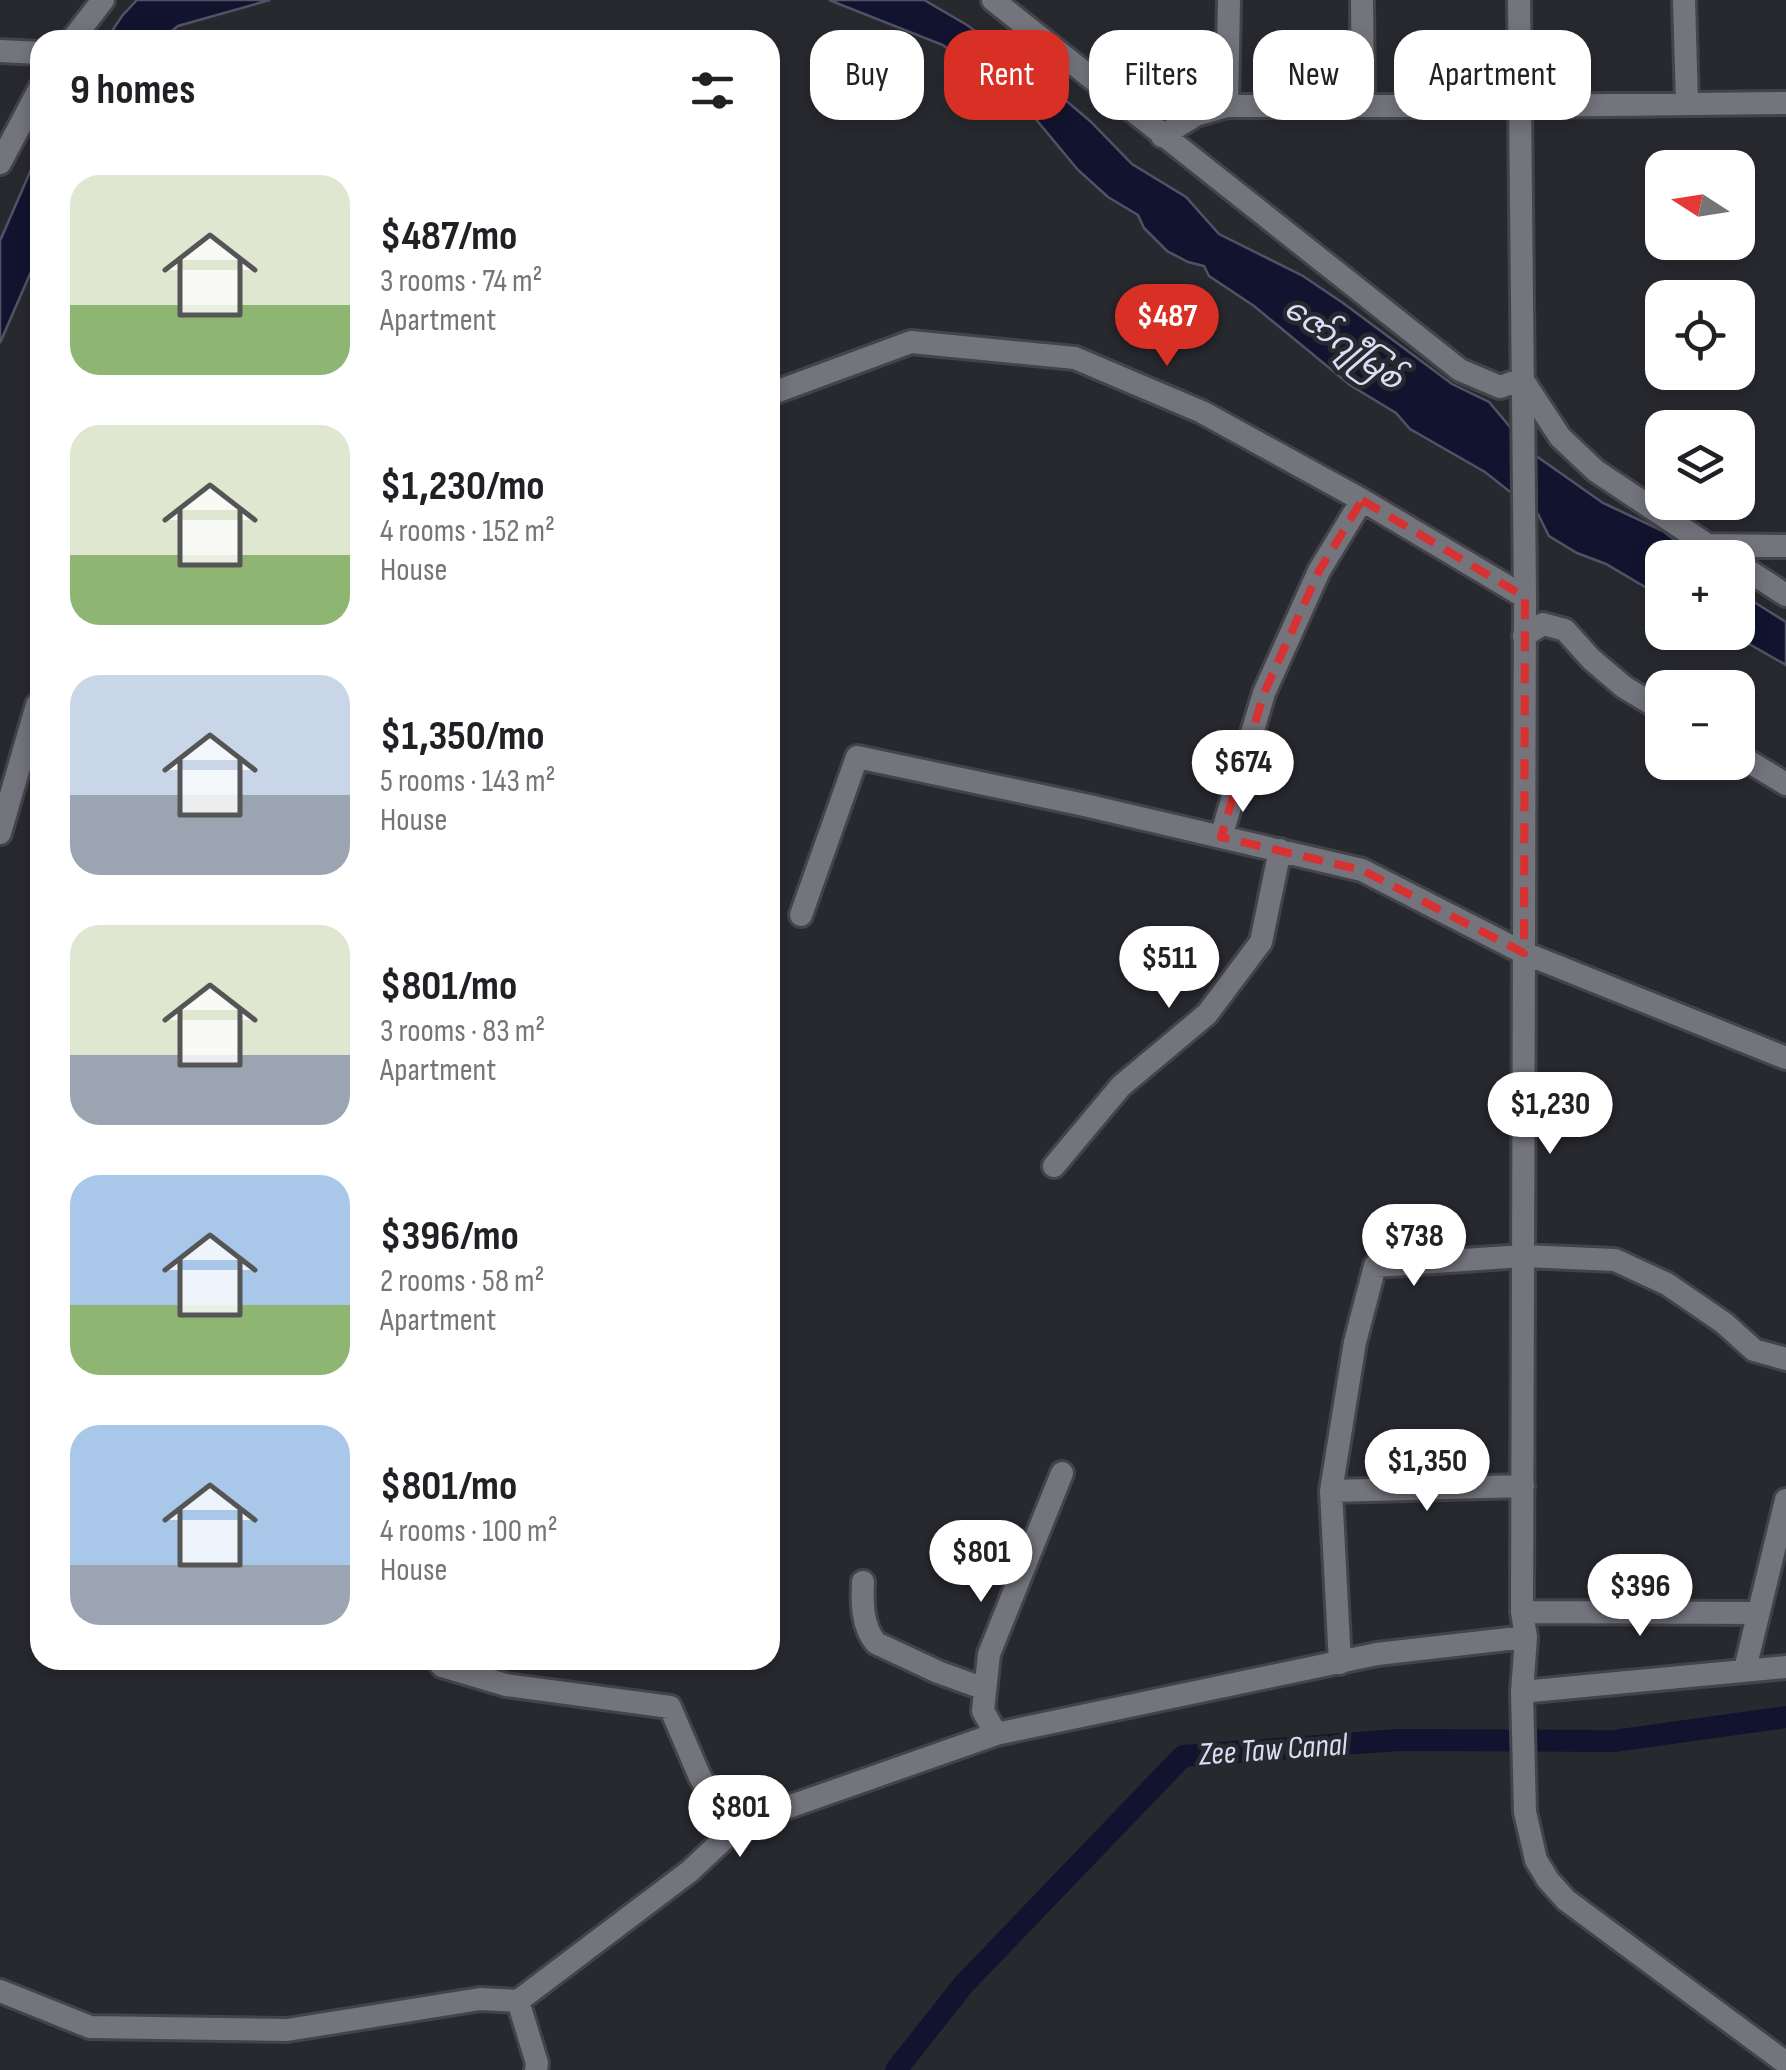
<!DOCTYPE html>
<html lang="en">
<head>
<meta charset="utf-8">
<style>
  body { margin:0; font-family:"Sofia Sans Condensed","Noto Sans Myanmar",sans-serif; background:#f6f6f6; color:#202124; height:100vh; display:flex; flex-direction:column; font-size:38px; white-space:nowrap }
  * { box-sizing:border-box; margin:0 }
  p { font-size:32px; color:#757577 }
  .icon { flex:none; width:55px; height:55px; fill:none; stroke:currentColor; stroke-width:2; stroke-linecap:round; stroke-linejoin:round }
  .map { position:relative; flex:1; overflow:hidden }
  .side { position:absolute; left:30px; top:30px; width:750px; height:1640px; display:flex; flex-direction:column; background:#fff; border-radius:30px; box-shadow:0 5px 15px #0003 }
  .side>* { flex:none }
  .guide { position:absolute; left:810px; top:30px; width:825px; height:90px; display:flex; gap:20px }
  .needle { width:65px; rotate:282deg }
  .fabs { position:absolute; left:1645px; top:150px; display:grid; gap:20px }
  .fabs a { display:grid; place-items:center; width:110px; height:110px; border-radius:20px; background:#fff; box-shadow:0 5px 15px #0003; font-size:50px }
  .price { position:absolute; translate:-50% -85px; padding:0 22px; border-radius:35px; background:#fff; color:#222; font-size:32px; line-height:65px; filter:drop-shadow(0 2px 5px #0008) }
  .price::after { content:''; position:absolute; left:50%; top:60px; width:30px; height:22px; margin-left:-15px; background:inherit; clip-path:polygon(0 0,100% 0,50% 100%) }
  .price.current { background:#d93025; color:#fff }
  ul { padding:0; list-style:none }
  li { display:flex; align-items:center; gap:30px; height:250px; padding:0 40px }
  li span { display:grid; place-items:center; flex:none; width:280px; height:200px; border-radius:30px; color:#555 }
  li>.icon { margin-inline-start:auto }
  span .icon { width:120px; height:120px; fill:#fffc; stroke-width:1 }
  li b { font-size:42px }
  h2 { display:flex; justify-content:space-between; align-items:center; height:120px; padding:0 40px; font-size:42px }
  .tag { padding:0 35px; border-radius:30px; background:#fff; box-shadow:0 5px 15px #0003; font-size:35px; line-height:90px }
  .tag.current { background:#d93025; color:#fff }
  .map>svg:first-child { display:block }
  .water { fill:#12142f; stroke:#515266; stroke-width:2.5 }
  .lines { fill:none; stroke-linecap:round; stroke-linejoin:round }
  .canal { stroke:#12142f; stroke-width:22 }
  .minor-casing { stroke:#434449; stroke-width:28 }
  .minor { stroke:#73747c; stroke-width:22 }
  .marked { fill:none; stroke:#d73132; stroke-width:8; stroke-dasharray:20 12; stroke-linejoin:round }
  .labels { text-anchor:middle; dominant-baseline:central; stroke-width:9; stroke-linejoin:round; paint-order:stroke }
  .water-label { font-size:32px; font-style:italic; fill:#d9def6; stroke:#28292f }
</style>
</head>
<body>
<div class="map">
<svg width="1786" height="2070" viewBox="0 0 1786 2070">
  <rect width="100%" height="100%" fill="#28292f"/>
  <!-- water -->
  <path class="water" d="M 137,0 L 270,0 L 178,26 L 161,40 L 106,40 L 122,16 Z
    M 829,0 L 924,0 L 967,25 L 1049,86 L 1090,121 L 1132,164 L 1186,197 L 1219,234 L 1303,276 L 1343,303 L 1452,384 L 1489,402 L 1532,453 L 1603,503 L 1663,531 L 1697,557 L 1662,558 L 1662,597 L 1606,564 L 1577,553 L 1549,536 L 1538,514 L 1485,472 L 1410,429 L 1396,413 L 1350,385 L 1254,306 L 1209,276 L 1204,266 L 1188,262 L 1167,251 L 1144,228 L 1138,215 L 1108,197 L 1078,170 L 1029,111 L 943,45 Z
    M 40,149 L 40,251 L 0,343 L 0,241 Z
    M 1738,592 L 1786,622 L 1786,665 L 1730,633 L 1738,632 Z"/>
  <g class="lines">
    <!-- canal -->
    <path class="canal" d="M 896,2070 L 964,1984 L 1183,1756 L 1398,1740 L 1614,1741 L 1786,1717"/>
    <defs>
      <path id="minor" d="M 993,0 L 1460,370 L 1500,387 L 1522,379 L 1560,437 L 1596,471 L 1727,558
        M 1362,0 L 1363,106
        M 1519,0 L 1525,597 L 1522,1612 L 1526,1637 L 1522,1692 L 1525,1812 L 1536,1860 L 1548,1880 L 1566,1900 L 1786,2063
        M 1684,0 L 1687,103
        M 72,40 L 103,0
        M 0,51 L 40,53
        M 1227,106 L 1229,0
        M 1162,136 L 1196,115 L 1227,106 L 1520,106 L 1786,103
        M 0,163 L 40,88
        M 770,394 L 911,342 L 1075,358 L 1202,412 L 1362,500 L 1525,597
        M 1707,545 L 1786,546
        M 1738,564 L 1786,595
        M 1524,636 L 1543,624 L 1565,630 L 1591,659 L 1624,687 L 1662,710
        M 1738,755 L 1786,784
        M 0,833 L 37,705 L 40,704
        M 1221,837 L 1264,693 L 1319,571 L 1362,500
        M 801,915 L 857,757 L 1089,806 L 1362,870 L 1524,953 L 1786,1058
        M 1054,1166 L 1121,1086 L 1207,1014 L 1261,942 L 1280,850
        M 1331,1491 L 1523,1486
        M 863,1582 C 862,1602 862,1627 876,1643 L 938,1672 L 985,1689
        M 1522,1612 L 1758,1613
        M 438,1660 L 442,1666 L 506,1685 L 670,1707 L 700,1777 L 733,1831
        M 1340,1663 L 1331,1491 L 1355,1342 L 1375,1266 L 1523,1256 L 1615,1260 L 1667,1284 L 1724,1323 L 1754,1350 L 1786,1359
        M 1745,1669 L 1786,1500
        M 1522,1692 L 1786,1667
        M 996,1734 L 983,1711 L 989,1654 L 1062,1473
        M 0,1991 L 90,2027 L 287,2030 L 480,1999 L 518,2001 L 690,1871 L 740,1824 L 996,1734 L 1377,1654 L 1526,1637
        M 518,2001 L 537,2063 L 536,2070"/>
    </defs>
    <!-- minor casing -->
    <use href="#minor" class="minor-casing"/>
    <!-- minor -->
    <use href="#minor" class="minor"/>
  </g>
  <!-- marked area -->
  <path class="marked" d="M 1362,500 L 1525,597 L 1524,953 L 1362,870 L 1221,837 L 1264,693 L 1319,571 Z"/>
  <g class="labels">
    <!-- water labels -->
    <g class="water-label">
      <text transform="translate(1343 344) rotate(35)">ဇော်ဂျီမြစ်</text>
      <text transform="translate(1273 1750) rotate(-4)">Zee Taw Canal</text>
    </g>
  </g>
</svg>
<div class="fabs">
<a><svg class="needle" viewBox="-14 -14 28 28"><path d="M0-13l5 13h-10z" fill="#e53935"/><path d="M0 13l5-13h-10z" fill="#757577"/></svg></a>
<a><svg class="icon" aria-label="locate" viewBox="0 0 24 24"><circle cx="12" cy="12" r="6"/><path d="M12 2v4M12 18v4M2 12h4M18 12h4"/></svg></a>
<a><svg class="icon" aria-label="layers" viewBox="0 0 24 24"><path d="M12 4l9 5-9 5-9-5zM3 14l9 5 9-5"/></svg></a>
<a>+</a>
<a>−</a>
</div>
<b class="price current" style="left:1167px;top:369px">$487</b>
<b class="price" style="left:1243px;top:815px">$674</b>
<b class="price" style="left:1169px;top:1011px">$511</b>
<b class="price" style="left:1550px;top:1157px">$1,230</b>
<b class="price" style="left:1414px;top:1289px">$738</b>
<b class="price" style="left:1427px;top:1514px">$1,350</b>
<b class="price" style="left:981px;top:1605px">$801</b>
<b class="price" style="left:1640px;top:1639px">$396</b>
<b class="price" style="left:740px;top:1860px">$801</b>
<div class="guide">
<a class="tag">Buy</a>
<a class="tag current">Rent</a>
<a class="tag">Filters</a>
<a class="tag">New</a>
<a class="tag">Apartment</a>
</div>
<section class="side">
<h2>9 homes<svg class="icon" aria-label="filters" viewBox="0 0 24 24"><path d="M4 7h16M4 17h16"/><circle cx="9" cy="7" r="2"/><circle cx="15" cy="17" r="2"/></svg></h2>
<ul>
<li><span style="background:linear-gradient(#dfe7d0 65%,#8fb573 0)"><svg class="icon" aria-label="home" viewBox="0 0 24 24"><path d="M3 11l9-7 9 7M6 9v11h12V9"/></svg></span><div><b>$487/mo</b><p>3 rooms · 74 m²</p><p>Apartment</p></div></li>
<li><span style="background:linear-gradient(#dfe7d0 65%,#8fb573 0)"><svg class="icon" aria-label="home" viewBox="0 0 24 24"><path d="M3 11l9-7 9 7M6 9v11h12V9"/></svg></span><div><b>$1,230/mo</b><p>4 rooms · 152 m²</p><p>House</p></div></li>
<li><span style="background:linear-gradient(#c9d6e8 60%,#9aa5b1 0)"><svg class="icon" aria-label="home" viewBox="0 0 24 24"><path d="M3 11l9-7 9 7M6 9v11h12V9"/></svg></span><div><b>$1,350/mo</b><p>5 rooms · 143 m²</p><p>House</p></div></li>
<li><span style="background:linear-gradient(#dfe7d0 65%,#9aa5b1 0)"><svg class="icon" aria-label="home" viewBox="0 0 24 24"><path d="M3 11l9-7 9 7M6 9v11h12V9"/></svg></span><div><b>$801/mo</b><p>3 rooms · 83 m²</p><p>Apartment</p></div></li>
<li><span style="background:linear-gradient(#a9c7e8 65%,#8fb573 0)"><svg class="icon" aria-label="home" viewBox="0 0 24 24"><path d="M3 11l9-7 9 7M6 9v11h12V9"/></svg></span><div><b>$396/mo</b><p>2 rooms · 58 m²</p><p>Apartment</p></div></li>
<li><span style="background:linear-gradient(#a9c7e8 70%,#9aa5b1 0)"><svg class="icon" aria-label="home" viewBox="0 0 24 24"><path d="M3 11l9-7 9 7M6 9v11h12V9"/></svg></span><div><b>$801/mo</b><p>4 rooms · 100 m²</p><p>House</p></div></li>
</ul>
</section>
</div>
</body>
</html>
